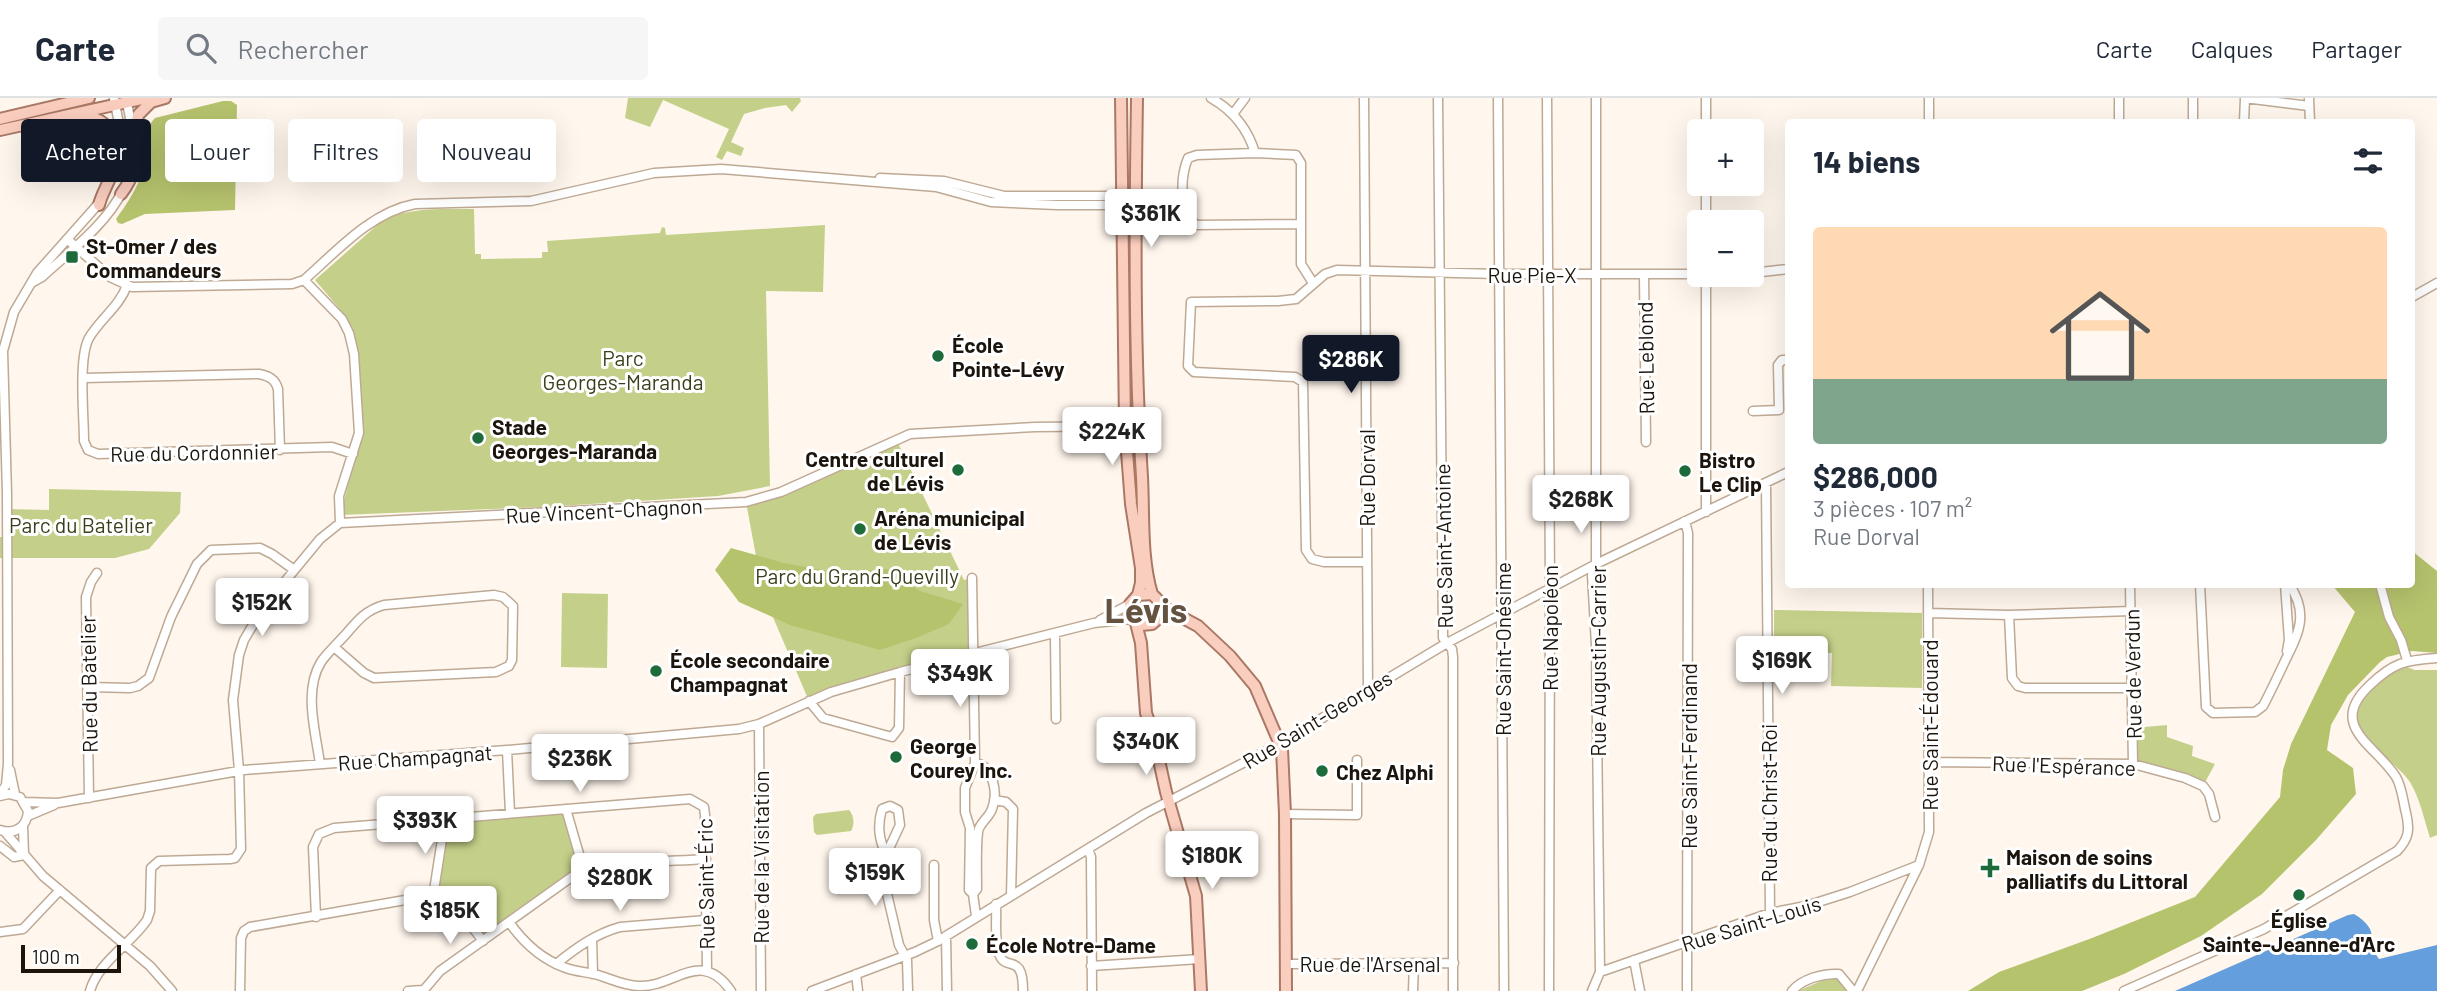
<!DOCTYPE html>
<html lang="fr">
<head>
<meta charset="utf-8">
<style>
  body { margin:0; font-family:Barlow,sans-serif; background:#f6f6f7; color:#1f2937; height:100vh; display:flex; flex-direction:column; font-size:26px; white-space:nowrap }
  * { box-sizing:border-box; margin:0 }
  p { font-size:23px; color:#747a83 }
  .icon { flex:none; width:38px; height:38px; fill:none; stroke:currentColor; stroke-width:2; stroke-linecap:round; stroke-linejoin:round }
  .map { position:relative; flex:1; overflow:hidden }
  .drawer { position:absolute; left:1785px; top:21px; width:630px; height:469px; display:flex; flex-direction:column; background:#fff; border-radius:7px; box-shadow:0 7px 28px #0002 }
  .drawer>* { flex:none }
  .hud { position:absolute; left:21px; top:21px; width:665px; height:63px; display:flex; gap:14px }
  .buttons { position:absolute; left:1687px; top:21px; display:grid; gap:14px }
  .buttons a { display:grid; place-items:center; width:77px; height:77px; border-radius:7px; background:#fff; box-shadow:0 7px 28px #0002; font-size:35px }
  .scale { position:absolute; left:21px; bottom:18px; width:100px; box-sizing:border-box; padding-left:7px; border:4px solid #1c150d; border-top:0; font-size:19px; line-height:24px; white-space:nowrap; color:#1c150d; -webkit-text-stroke:5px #fff; paint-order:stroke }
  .price { position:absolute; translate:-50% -60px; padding:0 16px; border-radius:7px; background:#fff; color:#222; font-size:23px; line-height:46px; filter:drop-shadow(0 2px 4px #0008) }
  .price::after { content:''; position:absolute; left:50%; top:42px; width:21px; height:16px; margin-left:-10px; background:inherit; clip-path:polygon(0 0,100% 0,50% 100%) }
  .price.active { background:#111827; color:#fff }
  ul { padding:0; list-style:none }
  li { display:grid; align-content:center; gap:14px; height:371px; padding:0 28px }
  li span { display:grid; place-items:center; height:217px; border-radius:7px; color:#555 }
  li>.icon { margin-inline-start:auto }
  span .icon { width:126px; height:126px; fill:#fffc; stroke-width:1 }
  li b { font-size:30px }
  h2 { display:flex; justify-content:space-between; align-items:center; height:84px; padding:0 28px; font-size:30px }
  .chip { padding:0 24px; border-radius:7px; background:#fff; box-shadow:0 7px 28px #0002; font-size:24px; line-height:63px }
  .chip.active { background:#111827; color:#fff }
  header { display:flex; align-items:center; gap:42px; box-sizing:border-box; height:98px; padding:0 35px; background:#fff; border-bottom:2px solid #e0e1e3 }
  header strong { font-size:33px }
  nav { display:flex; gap:38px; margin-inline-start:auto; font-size:24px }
  .search { width:490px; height:63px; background:#f6f6f7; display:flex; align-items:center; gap:18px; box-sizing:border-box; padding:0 24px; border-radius:7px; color:#747a83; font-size:26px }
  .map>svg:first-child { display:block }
  .green { fill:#c4d089 }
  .forest { fill:#b6c36d }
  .water { fill:#649edc }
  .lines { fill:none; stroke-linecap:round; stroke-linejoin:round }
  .minor-casing { stroke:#bea994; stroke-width:11 }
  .major-casing { stroke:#aa7865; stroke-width:14 }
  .minor { stroke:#fff; stroke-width:8 }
  .major { stroke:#facebf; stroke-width:10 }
  .poi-dot { fill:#1d6b3a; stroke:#fff; stroke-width:2.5 }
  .labels { text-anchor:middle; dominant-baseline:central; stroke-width:6; stroke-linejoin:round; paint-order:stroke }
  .poi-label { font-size:21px; font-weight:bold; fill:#1c150d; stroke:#fff; text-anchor:start }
  .street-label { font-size:21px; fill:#1c150d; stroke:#fff }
  .park-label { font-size:21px; fill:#3a3e1a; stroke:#fff }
  .town-label { font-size:35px; font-weight:bold; fill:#65533f; stroke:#fff }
</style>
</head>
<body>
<header>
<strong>Carte</strong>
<div class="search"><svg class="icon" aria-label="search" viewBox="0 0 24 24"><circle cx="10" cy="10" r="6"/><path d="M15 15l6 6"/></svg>Rechercher</div>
<nav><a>Carte</a><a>Calques</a><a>Partager</a></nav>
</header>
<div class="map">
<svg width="2437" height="893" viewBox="0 0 2437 893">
  <rect width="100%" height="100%" fill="#fff6ed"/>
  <!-- green -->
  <path class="green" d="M 628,0 L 800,0 L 801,3 L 792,14 L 786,7 L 765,10 L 744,16 L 731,44 L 744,50 L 741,58 L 727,53 L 722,62 L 716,59 L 729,31 L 663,2 L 650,29 L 625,20 Z
    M 474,111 L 475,156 L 481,156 L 481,161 L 542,160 L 542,154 L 548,154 L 547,143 L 660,135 L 662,129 L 665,130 L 666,137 L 825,127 L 823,194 L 766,193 L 770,388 L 718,398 L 543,409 L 340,417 L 362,336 L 357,248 L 343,215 L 315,182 L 384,121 C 413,109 443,111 474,111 Z
    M 896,341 L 964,482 L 972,480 L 975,557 L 809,603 L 763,496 L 746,404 L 762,400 Z
    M 49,391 L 181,394 L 180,415 L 149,451 L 115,460 L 0,460 L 0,439 L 6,439 L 7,411 L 49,412 Z
    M 562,495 L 608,496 L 607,570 L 561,569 Z
    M 1774,512 L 1922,515 L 1922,590 L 1831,588 L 1832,555 L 1774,554 Z
    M 2407,569 L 2415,572 L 2437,572 L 2437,737 L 2430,740 C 2424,721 2420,701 2410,684 C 2397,665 2357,642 2356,618 C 2356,610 2363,601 2368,595 C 2379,581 2390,574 2407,569 Z
    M 2167,627 L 2167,639 L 2193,648 L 2192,658 L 2215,666 L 2203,688 L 2133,666 L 2134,630 Z
    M 566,711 L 584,773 L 483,843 L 463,818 L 433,799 L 445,722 Z
    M 849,712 C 854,717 855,727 851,733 L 817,737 L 814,734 L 813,719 L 816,716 Z
    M 1828,880 L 1837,880 L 1848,888 L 1847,893 L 1798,893 Z"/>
  <!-- forest -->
  <path class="forest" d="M 223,3 L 231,3 L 237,7 L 235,112 L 145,116 L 122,126 L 118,125 L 116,121 C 126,107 135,94 141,78 C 147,60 141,34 155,20 Z
    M 731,450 L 784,465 L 839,475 L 887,471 L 920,493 L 963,506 L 949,526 L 916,540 L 880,552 L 790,527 L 739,504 L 715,472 Z
    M 2412,453 L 2437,473 L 2437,555 L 2412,553 L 2387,559 L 2380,564 L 2348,597 L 2331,627 L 2327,652 L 2353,670 L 2356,696 L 2316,742 L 2262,796 L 2201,838 L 2124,876 L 2082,893 L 1968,893 L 1999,874 L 2092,840 L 2195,799 L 2280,699 L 2283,672 L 2291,646 L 2355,514 L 2332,487 L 2412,486 Z"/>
  <!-- water -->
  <path class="water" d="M 2354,816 C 2382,833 2366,843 2379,861 L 2437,847 L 2437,893 L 2175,893 L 2348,817 Z"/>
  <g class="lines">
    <defs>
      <path id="minor" d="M 114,0 L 121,36 L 118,66
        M 126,0 L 133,35
        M 1211,0 C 1232,12 1248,31 1255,55
        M 1364,0 L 1368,591
        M 1438,0 L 1443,540 L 1452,551 L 1453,559 L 1453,893
        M 1498,0 L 1504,893
        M 1547,0 L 1550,489 L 1549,893
        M 2119,0 L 2119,24
        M 2193,0 L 2193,24
        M 2245,0 L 2309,8
        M 2309,0 L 2310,24
        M 1233,16 L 1245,0
        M 1929,24 L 1929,0
        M 2244,24 L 2245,0
        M 1706,33 L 1706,0
        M 880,80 L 944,83 L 1004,98 L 1111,98 L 1136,95
        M 1706,124 L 1706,86
        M 1299,126 L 1196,127 C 1179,112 1180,80 1188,60 L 1197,57 L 1255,55 L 1296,57 L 1301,65 L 1301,166 L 1313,185
        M 67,141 L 110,179 L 132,189 L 292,186 L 304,182 C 337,153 371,114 415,106 L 531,103 L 654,75 L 721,71 L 936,89 L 991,104 L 1057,107 L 1135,107
        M 1752,175 L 1788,171
        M 1644,176 L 1646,344
        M 304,182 L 342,221 L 349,235 L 354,256 L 359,335 L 339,398 L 340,425
        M 33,184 L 42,179 C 70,153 106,127 123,92
        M 127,187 C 120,208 100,221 89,240 C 78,260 84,318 84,343 L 88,352 L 98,356 L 332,349 L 353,356
        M 2412,199 L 2437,185
        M 84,280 L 259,276 C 269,278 275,281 278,291 L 280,352
        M 1753,313 L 1779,312 L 1778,267 L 1782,262 L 1788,262
        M 1766,385 L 1770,815
        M 1706,414 L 1706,177
        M 1685,423 L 1688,435 L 1687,893
        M 1366,464 L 1324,464 L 1312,461 L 1306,452 L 1303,284 L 1295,279 L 1194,274 L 1188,268 L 1191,204 L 1278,203 L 1296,201 L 1325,176 L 1337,172 L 1498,176 L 1699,176
        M 972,480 L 975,665 L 965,690 L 965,714 L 970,730 L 969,792 L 973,796 L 976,818
        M 2130,486 L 2133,666
        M 2200,486 L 2206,609 L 2213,615 L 2255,614 L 2263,608 C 2271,593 2278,578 2285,563 C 2299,535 2309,515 2289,486
        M 2285,486 L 2289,542 L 2287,553
        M 2380,486 L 2389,519 L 2401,542 L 2407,562
        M 1928,515 L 2009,517 L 2131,513
        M 2009,517 L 2012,580 L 2018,588 L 2025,590 L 2131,590
        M 1100,522 L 1130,506
        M 1055,537 L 1056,621
        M 88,589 L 130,590 L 138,588 L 149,580 L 171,519 L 197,466 L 211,452 L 260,450 L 272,456 L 293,471
        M 809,603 L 823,620 L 892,639 L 899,630 L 900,574
        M 759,626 L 761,893
        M 507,652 L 510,715
        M 1930,664 L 2133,666 L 2185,680 L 2203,688 L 2209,696 L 2215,719
        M 320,666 C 316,635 303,593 321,564 C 328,554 338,545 346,536 C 358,522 366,512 384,507 L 494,497 L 503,499 L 513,508 L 512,562 L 509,568 L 496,574 L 374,580 L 364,575 L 334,549
        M 10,672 L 15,696
        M 0,696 L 6,687 L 8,666 L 7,396 L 3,253 L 14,214 L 37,175 L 101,103
        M 0,698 L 9,696 L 20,699 L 28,713 C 27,729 15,737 0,732
        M 89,700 L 86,499 L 91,484 L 97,475
        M 994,702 L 1006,704 L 1013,711 L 1011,798
        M 24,704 L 58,705 L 244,672 L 507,652 L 739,631 L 759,626 L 831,594 L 900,574 L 1094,525 L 1132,521
        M 566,711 L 584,773
        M 1285,716 L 1357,717 L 1357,662
        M 28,718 L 54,707
        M 23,728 L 24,757
        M 5,734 L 43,778 L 150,868 L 172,893
        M 0,748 L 14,759 L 24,757
        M 1088,751 L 1091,759 L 1092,893
        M 886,757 C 879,741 877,728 882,711 L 890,708 L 898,712 L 900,727 L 886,757 L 884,783 L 899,847 L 907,862 L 908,893
        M 934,767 L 934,822 L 938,843
        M 973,796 L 977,791 C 977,772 976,753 978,734 C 979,725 989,720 992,711 C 998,696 994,668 975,665
        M 433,799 L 445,722
        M 996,806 C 997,821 994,842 999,856 C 1006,875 1023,853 1023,893
        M 316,819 L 313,749 L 319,736 L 334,730 L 690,701 L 704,709 L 705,717 L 707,873
        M 509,824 C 523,844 543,862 566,870 C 577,874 588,874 598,877 C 611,881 625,888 639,888 C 674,890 701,849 731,893
        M 0,834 L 23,831 L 60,792
        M 946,838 L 947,893
        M 592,841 L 593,876
        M 1634,862 L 1640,893
        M 556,866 C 576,850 595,836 620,829 L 706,822
        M 1286,866 L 1454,865
        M 1091,868 L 1200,861
        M 1600,874 L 1770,815 L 1806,808 L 1850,794 L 1919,767
        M 856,876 L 858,893
        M 90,893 C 98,864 131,846 147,822 L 150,813 L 151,770 L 159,763 L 230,761 L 235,760 L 241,751 L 239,672 L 233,602 L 239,557 L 244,542 L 263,510 L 320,441 L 340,425 L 746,404 L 781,394 L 910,336 L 1035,329 L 1138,328
        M 240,893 L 241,840 L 244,833 L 250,829 L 411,801 C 418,800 426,798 433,799 C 455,802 470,827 483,843
        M 408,893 L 423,892
        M 423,893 L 440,873 L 573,778 C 608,762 667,764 706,761
        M 812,893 L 915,854 L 938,843 L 1146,715 L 1274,649 L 1447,545 L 1596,466 L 1788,374
        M 1413,893 L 1414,865
        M 1592,893 L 1600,874 L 1596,547 L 1592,477 L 1596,466 L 1596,0
        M 1792,893 C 1802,881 1823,875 1839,876 L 1853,893
        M 1857,893 L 1919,767 L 1929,734 L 1928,486
        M 2124,893 L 2264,831 L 2397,753 C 2409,741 2410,731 2406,715 C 2403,703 2402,689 2396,679 C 2376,647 2326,628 2370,587 C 2393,565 2405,562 2437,560"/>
      <path id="major" d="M 1121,0 L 1125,328 L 1131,406 L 1141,470 L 1141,485 L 1138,497
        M 1137,0 C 1135,127 1134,253 1142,379 C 1144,417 1141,460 1152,496
        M 78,18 C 116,17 120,51 110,80 C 106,90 101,98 99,107
        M 0,21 L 89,0
        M 0,32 L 146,0
        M 121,96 C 145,64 132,50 138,17 L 151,4 L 165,0
        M 1160,505 L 1160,519 L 1152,526 L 1141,527 L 1132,521 L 1130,506 L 1138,497 L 1152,496 L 1168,512 L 1198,528 L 1230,558 L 1255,588 L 1282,651 L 1285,716 L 1286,893
        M 1136,525 L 1141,545 L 1146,615 L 1153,635 L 1166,694 L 1196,798 L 1201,893"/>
    </defs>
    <!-- minor casing -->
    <use href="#minor" class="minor-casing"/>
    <!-- major casing -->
    <use href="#major" class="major-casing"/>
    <!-- minor -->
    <use href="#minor" class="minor"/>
    <!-- major -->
    <use href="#major" class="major"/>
  </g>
  <!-- markers -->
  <g class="poi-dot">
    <rect x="65" y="152" width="14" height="14" rx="3.5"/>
    <circle cx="938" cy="258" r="7"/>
    <circle cx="478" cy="340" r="7"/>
    <circle cx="958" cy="372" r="7"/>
    <circle cx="1685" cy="373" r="7"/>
    <circle cx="860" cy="431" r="7"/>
    <circle cx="656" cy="573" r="7"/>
    <circle cx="896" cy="659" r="7"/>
    <circle cx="1322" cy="673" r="7"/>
    <path d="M1986.5 759.5h7v7h7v7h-7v7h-7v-7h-7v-7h7z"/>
    <circle cx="2299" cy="797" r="7"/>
    <circle cx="972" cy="846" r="7"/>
  </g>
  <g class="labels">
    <!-- poi labels -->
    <g class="poi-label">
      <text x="86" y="147">St-Omer / des<tspan x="86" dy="24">Commandeurs</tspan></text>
      <text x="952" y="246">École<tspan x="952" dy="24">Pointe-Lévy</tspan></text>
      <text x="492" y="328">Stade<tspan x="492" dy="24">Georges-Maranda</tspan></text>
      <text x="944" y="360" text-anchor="end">Centre culturel<tspan x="944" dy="24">de Lévis</tspan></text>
      <text x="1699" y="361">Bistro<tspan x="1699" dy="24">Le Clip</tspan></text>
      <text x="874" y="419">Aréna municipal<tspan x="874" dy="24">de Lévis</tspan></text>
      <text x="670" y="561">École secondaire<tspan x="670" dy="24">Champagnat</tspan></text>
      <text x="910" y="647">George<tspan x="910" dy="24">Courey Inc.</tspan></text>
      <text x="1336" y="673">Chez Alphi</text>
      <text x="2006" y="758">Maison de soins<tspan x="2006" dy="24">palliatifs du Littoral</tspan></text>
      <text x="2299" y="821" text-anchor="middle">Église<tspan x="2299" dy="24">Sainte-Jeanne-d'Arc</tspan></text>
      <text x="986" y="846">École Notre-Dame</text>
    </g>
    <!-- street labels -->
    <g class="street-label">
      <text x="1532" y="176">Rue Pie-X</text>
      <text transform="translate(1645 260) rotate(-91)">Rue Leblond</text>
      <text transform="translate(194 354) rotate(-1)">Rue du Cordonnier</text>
      <text transform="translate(1366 380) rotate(-90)">Rue Dorval</text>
      <text transform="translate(604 412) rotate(-3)">Rue Vincent-Chagnon</text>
      <text transform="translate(1443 448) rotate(-91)">Rue Saint-Antoine</text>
      <text transform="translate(1549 530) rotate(-90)">Rue Napoléon</text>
      <text transform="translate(1502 551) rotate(-90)">Rue Saint-Onésime</text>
      <text transform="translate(1597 563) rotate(-90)">Rue Augustin-Carrier</text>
      <text transform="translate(2132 576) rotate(-91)">Rue de Verdun</text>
      <text transform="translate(88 586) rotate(-91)">Rue du Batelier</text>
      <text transform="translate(1317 621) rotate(-31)">Rue Saint-Georges</text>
      <text transform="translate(1929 627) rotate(-90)">Rue Saint-Édouard</text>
      <text transform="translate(1688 658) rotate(-90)">Rue Saint-Ferdinand</text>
      <text transform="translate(415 659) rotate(-4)">Rue Champagnat</text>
      <text transform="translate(2064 667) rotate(2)">Rue l'Espérance</text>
      <text transform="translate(1768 705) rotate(-90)">Rue du Christ-Roi</text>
      <text transform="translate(760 759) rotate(-90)">Rue de la Visitation</text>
      <text transform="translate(705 786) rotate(-91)">Rue Saint-Éric</text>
      <text transform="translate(1751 825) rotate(-17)">Rue Saint-Louis</text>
      <text x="1370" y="865">Rue de l'Arsenal</text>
    </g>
    <!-- park labels -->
    <g class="park-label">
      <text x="623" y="259">Parc<tspan x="623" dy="24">Georges-Maranda</tspan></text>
      <text x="81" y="426">Parc du Batelier</text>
      <text x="857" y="477">Parc du Grand-Quevilly</text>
    </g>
    <!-- town labels -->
    <g class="town-label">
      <text x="1146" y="511">Lévis</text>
    </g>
  </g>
</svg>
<div class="buttons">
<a>+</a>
<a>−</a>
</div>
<div class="scale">100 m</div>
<b class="price" style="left:1151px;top:151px">$361K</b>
<b class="price active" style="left:1351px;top:297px">$286K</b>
<b class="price" style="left:1112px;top:369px">$224K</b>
<b class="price" style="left:1581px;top:437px">$268K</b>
<b class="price" style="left:262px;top:540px">$152K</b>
<b class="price" style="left:1782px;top:598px">$169K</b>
<b class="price" style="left:960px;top:611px">$349K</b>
<b class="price" style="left:1146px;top:679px">$340K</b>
<b class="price" style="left:580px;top:696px">$236K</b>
<b class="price" style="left:425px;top:758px">$393K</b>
<b class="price" style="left:1212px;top:793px">$180K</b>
<b class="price" style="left:875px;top:810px">$159K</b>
<b class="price" style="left:620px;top:815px">$280K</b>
<b class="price" style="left:450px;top:848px">$185K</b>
<div class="hud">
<a class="chip active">Acheter</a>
<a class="chip">Louer</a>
<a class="chip">Filtres</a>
<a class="chip">Nouveau</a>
</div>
<section class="drawer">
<h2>14 biens<svg class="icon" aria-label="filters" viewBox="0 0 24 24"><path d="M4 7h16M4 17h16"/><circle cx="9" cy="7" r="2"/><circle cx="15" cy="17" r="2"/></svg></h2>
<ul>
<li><span style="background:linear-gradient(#ffd9b3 70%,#7fa58c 0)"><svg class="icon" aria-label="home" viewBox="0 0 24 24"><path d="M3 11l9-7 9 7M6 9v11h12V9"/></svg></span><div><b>$286,000</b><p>3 pièces · 107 m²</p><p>Rue Dorval</p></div></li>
</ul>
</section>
</div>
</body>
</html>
